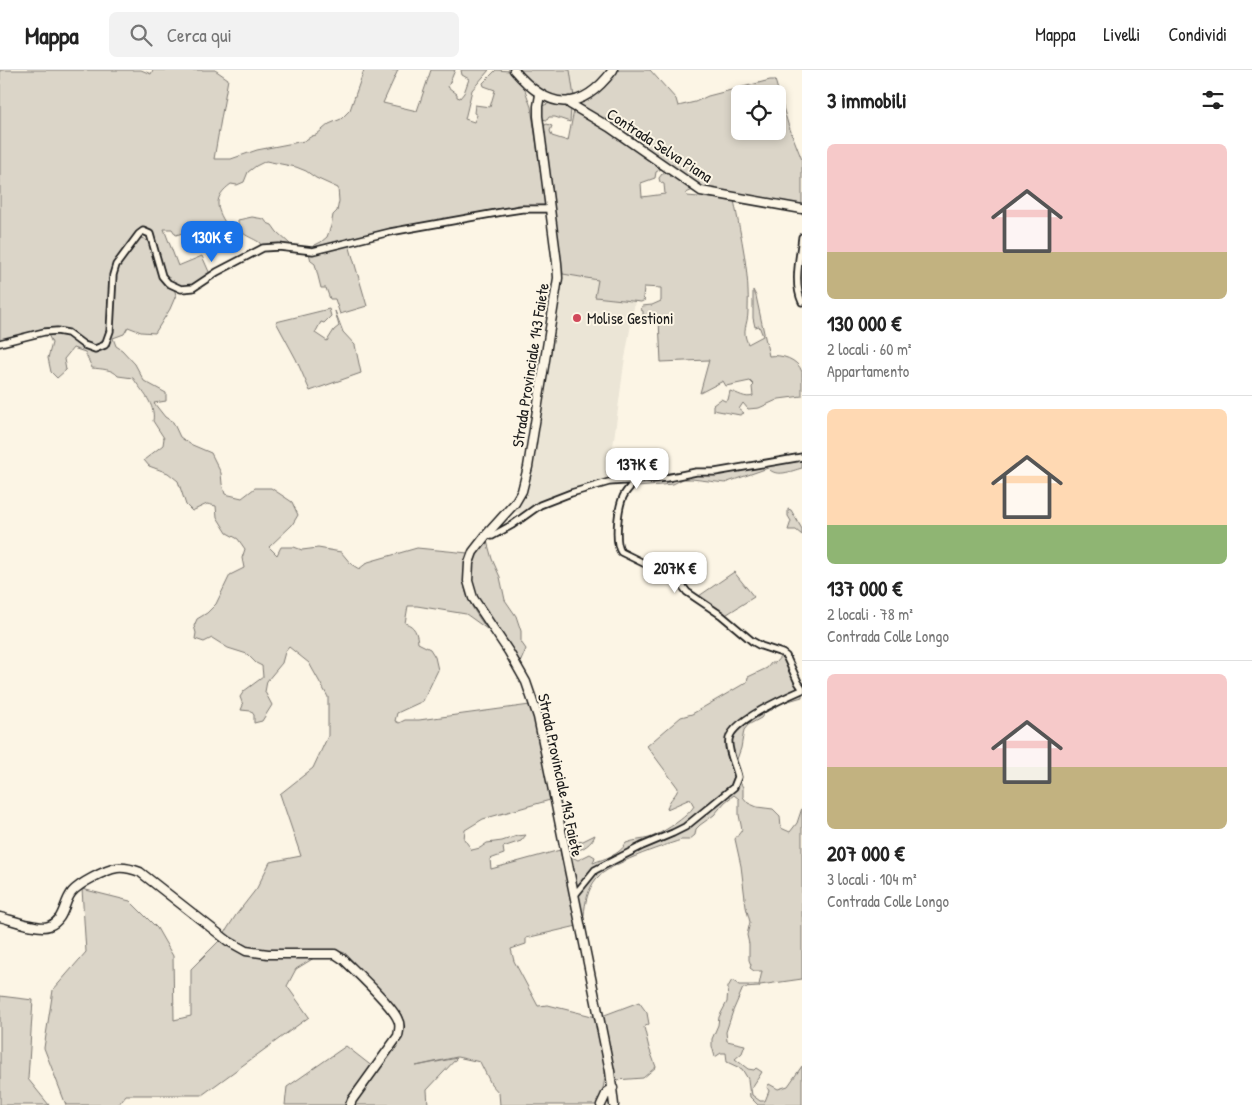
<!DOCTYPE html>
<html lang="it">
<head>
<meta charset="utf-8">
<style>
  body { margin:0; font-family:"Patrick Hand",sans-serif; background:#f2f2f2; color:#222; height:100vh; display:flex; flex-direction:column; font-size:19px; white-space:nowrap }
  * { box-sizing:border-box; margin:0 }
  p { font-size:16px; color:#767676 }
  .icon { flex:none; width:28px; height:28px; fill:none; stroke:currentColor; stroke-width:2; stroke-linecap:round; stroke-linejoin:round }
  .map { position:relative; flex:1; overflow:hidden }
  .details { display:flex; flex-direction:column; background:#fff; width:450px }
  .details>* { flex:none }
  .fabs { position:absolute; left:731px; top:15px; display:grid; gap:10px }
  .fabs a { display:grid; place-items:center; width:55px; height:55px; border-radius:8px; background:#fff; box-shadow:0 2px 8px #0003; font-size:25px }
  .price { position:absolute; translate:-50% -42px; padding:0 11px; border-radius:10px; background:#fff; color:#222; font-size:16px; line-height:32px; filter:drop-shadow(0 1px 2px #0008) }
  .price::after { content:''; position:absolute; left:50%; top:30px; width:15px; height:11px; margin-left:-8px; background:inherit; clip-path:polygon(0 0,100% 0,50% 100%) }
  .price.on { background:#1a73e8; color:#fff }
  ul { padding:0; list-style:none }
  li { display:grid; align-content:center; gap:10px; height:265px; padding:0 25px }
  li+li { border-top:1px solid #e0e0e0 }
  li span { display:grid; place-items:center; height:155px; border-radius:8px; color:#555 }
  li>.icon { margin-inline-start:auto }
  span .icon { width:90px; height:90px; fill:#fffc; stroke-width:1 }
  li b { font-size:21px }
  h2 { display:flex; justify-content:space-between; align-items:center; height:60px; padding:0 25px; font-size:21px }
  header { display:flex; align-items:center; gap:30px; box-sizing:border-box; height:70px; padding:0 25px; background:#fff; border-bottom:1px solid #e0e0e0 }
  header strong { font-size:24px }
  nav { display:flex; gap:28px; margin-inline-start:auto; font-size:18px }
  .search { width:350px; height:45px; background:#f2f2f2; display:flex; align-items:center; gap:12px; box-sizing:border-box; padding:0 18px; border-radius:8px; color:#767676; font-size:19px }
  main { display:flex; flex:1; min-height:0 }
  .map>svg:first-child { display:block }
  .built { fill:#ebe5d6 }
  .green { fill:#dbd5c8; stroke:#7c7872; fill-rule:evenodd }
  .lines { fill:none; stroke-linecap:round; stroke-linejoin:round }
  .street-casing { stroke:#1c1c1c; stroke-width:9 }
  .secondary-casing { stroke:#1c1c1c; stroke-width:11 }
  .street { stroke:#fcf5e5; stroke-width:5.5 }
  .secondary { stroke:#fcf5e5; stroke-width:8 }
  .poi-dot { fill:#d1495b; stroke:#fcf5e5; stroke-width:2 }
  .labels { text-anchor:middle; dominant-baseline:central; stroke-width:4; stroke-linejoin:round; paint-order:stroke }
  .street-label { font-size:16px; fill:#1c1c1c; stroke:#fcf5e5 }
  .poi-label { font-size:16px; fill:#1c1c1c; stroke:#fcf5e5; text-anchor:start }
</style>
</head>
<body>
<header>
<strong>Mappa</strong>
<div class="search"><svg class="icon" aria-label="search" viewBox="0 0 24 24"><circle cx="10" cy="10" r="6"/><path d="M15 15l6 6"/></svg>Cerca qui</div>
<nav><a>Mappa</a><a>Livelli</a><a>Condividi</a></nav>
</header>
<main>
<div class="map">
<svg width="802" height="1035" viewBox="0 0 802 1035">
  <rect width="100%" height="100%" fill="#fcf5e5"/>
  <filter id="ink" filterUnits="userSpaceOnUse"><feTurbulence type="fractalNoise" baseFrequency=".02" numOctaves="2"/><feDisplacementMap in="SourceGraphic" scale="10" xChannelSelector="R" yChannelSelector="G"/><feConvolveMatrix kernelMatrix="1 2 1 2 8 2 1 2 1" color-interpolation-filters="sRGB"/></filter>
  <g filter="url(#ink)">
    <!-- built -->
    <path class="built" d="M 570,0 L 610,0 L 601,11 L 586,23 L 574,27 Z
      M 563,204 L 598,210 L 596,227 L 635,231 L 624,294 L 609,407 L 563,421 L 536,433 L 521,444 L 514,441 L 523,427 L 530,410 Z"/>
    <!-- green -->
    <path class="green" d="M 0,0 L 141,0 L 151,4 L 153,0 L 215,0 L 228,9 L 214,89 L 231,89 L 257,80 L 304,71 L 312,66 L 316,65 L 329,54 L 341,49 L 350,40 L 364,0 L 398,0 L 383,33 L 417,41 L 431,0 L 455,0 L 448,17 L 457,24 L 457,27 L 460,28 L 464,23 L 469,9 L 462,5 L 461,0 L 489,0 L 472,20 L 465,49 L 474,52 L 477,45 L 474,43 L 475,35 L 490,37 L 495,20 L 484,16 L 483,13 L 496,0 L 510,1 L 524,17 L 531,37 L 546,137 L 518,135 L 491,142 L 380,161 L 348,171 L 367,236 L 340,244 L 335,229 L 330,229 L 326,218 L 321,218 L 315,194 L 311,191 L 309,183 L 314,183 L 313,176 L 321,172 L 327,167 L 331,156 L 333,145 L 337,141 L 339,131 L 338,118 L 316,108 L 306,101 L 296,97 L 266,91 L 256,96 L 248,102 L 244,112 L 237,115 L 231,114 C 213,127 216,138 226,154 L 194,166 L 189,161 L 176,165 L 172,159 L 164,159 L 178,196 L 202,186 L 210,204 C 191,217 185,222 165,207 L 150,162 L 142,159 L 137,161 L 130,174 L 135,174 L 140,168 L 145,169 L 149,173 L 159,202 L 174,218 L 176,225 L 170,239 L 155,263 L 141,262 L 128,257 L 124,264 L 113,268 L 116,276 L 122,280 L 135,294 L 144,311 L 166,323 L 166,331 L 154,333 L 165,347 L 173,352 L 180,367 L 190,374 L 211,383 L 221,403 L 222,414 L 225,424 L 242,428 L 255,418 L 271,418 L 292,432 L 298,445 L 292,455 L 269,477 L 277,485 L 281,477 L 294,477 L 302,480 L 318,478 L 341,482 L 351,494 L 359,499 L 368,492 L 417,478 L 468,483 C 458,517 467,531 487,559 L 466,544 L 417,536 L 408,536 L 405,553 C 415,556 417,563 418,573 L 430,579 L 435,587 L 438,600 L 423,631 L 397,643 L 395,651 L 399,653 L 405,650 L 419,650 L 530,635 L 538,662 L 550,730 L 483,749 L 465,760 L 464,769 L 472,780 L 480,778 L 487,773 L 502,771 L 517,766 L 526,765 L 521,771 L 503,777 L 504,784 L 490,789 L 491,799 L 560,780 L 577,856 L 526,868 L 526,874 L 511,879 L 514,891 L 538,936 L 548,935 L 596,947 C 604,982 611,1000 598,1035 L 500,1035 L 499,1023 L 491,1014 L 480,992 L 457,987 L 416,996 L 457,988 L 427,1020 L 428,1035 L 285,1035 L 287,1017 L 346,976 L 378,1001 L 403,957 L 401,944 L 345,883 L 335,880 L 314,888 L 296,899 L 287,916 L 309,947 L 202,1025 L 126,1025 L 118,1035 L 66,1035 L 44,978 L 53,920 L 86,882 L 82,819 L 130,831 L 157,858 L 173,886 L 174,950 L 191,946 L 191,899 L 220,870 L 236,845 L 257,818 L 270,792 L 301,786 L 280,724 L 313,698 L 328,666 L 328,627 L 309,593 L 289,577 L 285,582 L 282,593 L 267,611 L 265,622 L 272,635 L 262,651 L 254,653 L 254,645 L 251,641 L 241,640 L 243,635 L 240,627 L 244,621 L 263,607 L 262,596 L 256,593 L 247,584 L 228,578 L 212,568 L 204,572 L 195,569 L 196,563 L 194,556 L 197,549 L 207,543 L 216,534 L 230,505 L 244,498 L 242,488 L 245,479 L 238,469 L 227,463 L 217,447 L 216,436 L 207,434 L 192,441 L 186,435 L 178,411 L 168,403 L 149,396 L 144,390 L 163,375 L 164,368 L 153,351 C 156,334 142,322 133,308 L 118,306 C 113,299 101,299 92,298 L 85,282 L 73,278 L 64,289 L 66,300 L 57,308 L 51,302 L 48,288 L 52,273 L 46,260 L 0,271 Z
      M 519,0 L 570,0 L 574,27 C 545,32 536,20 519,0 Z
      M 618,0 L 650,0 L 676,29 L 678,36 L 695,32 L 708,26 L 770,10 L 775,10 L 788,54 L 802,90 L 802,136 L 704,120 L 575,34 C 593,26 608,18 618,0 ZM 740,24 L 778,24 L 778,61 L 740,61 Z
      M 550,33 L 571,38 L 570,52 L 555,47 L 549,47 L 547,50 L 542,49 L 542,36 Z
      M 574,40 L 608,59 L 661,99 L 656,102 L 655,108 L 641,113 L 642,127 L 665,124 L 664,114 L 660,112 L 659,108 L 662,104 L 669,103 L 693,120 L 686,123 L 687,126 L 734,130 C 741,167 750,203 748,241 C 748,256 741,259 748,274 L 763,266 L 759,256 L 755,257 L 753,248 L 753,220 L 756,226 L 769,286 C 781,284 798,289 802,302 C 802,309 802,319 802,326 L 779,329 L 759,338 L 748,339 L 743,333 L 739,339 L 744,343 L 740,345 L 713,340 L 713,335 L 721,329 L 725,331 L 728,330 L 730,321 C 738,323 745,329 753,326 L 752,317 L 754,315 L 750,311 L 726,316 L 723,311 L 700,323 L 709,290 L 661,292 L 659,250 L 643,248 L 643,241 L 641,240 L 642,236 L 652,235 L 661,231 L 661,218 L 644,217 L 643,228 L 645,230 L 641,232 L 595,227 L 598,210 L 563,204 L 543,56 L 547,54 L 552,56 L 550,61 L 552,66 L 568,71 Z
      M 252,147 L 264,149 L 267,153 L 272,155 L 277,162 L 290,174 L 284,176 L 261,177 L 260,173 C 251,166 238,166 238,150 Z
      M 329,239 L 331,246 L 324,253 L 321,252 L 315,263 L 327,271 L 334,260 L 339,256 L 335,241 L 343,262 L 355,275 L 361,303 L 310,321 L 296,289 L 276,252 Z
      M 802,384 L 802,398 C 791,401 776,408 768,398 L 725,413 L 692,409 L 683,409 L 673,414 L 637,417 L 637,406 L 698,400 L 718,400 Z
      M 788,439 L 791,440 L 802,459 L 802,465 L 796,460 L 788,460 L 791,451 L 788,446 Z
      M 487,471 L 492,489 L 500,507 L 505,530 L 516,546 L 521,561 L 521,572 L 526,579 L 520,593 C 508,576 476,534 472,516 C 468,499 475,481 487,471 Z
      M 734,502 L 754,527 L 724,546 L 699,526 Z
      M 782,585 L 785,587 L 799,616 L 802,612 L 802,627 L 785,632 L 777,635 L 772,640 L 766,641 L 761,648 L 748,655 L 744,660 L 741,678 L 735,695 L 739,711 L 743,717 L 743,727 L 748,733 L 757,737 L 773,739 L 780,746 L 781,758 L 790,762 L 797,753 L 802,738 L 802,909 L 760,915 L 759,917 L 743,918 L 733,941 L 726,962 L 727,971 L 745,975 L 742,983 L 735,989 L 748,999 L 754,1000 L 756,998 L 762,1002 L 751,1019 L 752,1025 L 760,1031 L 765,1031 L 769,1021 L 767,1017 L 769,1014 L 778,1019 L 788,1016 L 802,996 L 802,1035 L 758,1035 L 750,1027 L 748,1009 L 742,999 L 727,992 L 726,983 L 721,983 L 715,987 L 712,976 L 712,969 L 718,955 L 719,947 L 727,932 L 728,917 L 732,910 L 739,915 L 759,915 L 762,901 L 754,901 L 750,898 L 751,895 L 749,890 L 749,874 L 747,865 L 750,852 L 746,837 L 741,796 L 735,769 L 742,760 L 739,745 L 739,729 L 734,725 L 725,732 L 714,745 L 700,755 L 696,759 L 695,765 L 689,770 L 681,770 C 660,777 610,793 596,809 C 588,819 585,833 584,845 L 582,845 L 576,820 L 577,818 L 566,774 L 583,771 L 595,765 C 592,774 583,779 574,782 L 574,788 L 578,790 L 590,784 L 595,787 L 593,793 C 605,788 619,786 626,773 C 634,770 641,770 649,768 C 661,764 688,747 694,736 L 690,729 L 667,739 C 669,728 677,726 678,718 L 647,676 L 681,647 L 692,644 L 747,612 L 748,607 L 767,598 L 771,593 L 775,593 Z
      M 0,926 L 33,930 L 28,1009 L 49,1035 L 0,1035 Z
      M 639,932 L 647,943 L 649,954 L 644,957 L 649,978 L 656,997 L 643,1008 L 616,1010 L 602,946 Z"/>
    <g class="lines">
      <defs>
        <path id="street" d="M 802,167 C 800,187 793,213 802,232
          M 0,273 L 44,262 L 57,261 L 68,263 L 84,275 L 95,279 L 105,275 L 110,261 L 113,205 L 116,195 L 139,164 L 143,161 L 150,164 L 162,206 L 168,213 L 181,219 L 193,218 L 217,202 L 263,178 L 279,177 L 313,181 L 390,162 L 502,142 L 522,139 L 550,139
          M 635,410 C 632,416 626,420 623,427 C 618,438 614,472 621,482 L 678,510 L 687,522 L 721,545 L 752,571 L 761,576 L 782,583 L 786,586 L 798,612 L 802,618
          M 487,464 L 492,466 L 512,455 L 540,435 L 571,423 L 609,412 L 667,408 L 696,402 L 715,402 L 802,387
          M 574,826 L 595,800 L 642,776 L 673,763 L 685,757 L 734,717 L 738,707 C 736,696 727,681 729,669 C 732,651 786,627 802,620"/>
        <path id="secondary" d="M 514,0 C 548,40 580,44 613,0
          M 540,25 L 538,36 L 538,46 L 557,193 L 558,208 L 528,397 L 522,421 L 515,433 L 487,464 L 473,482 L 469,493 L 468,511 L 473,528 L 509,582 L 526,612 L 538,647 L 610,1001 L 614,1035
          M 569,31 L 570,34 L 609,57 L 701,121 L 802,139
          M 0,847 C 12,850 38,860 49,856 C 65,850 63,833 72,822 C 80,813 105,800 117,798 C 125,797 132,799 140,802 L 228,871 L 246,881 L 268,884 L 335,884 L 344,890 C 356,902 393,936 398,950 C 401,955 399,960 398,966 L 352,1030 L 350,1035
          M 601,1035 L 607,1022 L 613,1018"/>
      </defs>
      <!-- street casing -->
      <use href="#street" class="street-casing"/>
      <!-- secondary casing -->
      <use href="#secondary" class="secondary-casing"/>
      <!-- street -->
      <use href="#street" class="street"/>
      <!-- secondary -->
      <use href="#secondary" class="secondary"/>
    </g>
  </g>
  <!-- markers -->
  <circle class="poi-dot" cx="577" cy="248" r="5"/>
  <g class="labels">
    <!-- street labels -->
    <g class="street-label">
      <text transform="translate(660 75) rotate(33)">Contrada Selva Piana</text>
      <text transform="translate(530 295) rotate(-81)">Strada Provinciale 143 Faiete</text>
      <text transform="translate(561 705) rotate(78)">Strada Provinciale 143 Faiete</text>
    </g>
    <!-- poi labels -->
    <g class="poi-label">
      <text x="587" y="248">Molise Gestioni</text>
    </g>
  </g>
</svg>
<div class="fabs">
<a><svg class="icon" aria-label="locate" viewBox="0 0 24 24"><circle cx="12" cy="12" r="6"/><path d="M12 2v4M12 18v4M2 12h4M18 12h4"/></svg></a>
</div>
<b class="price on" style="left:212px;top:193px">130K €</b>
<b class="price" style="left:637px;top:420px">137K €</b>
<b class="price" style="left:675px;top:524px">207K €</b>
</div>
<section class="details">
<h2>3 immobili<svg class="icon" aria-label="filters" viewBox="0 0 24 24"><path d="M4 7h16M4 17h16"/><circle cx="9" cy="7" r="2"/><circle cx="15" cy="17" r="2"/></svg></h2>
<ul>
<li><span style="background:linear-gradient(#f6c9c9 70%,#c2b280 0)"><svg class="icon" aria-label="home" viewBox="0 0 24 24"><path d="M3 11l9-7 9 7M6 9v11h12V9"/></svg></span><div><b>130 000 €</b><p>2 locali · 60 m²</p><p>Appartamento</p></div></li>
<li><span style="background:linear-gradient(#ffd9b3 75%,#8fb573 0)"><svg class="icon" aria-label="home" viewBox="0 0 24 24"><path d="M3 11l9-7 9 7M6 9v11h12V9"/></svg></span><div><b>137 000 €</b><p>2 locali · 78 m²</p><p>Contrada Colle Longo</p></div></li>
<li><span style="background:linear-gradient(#f6c9c9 60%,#c2b280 0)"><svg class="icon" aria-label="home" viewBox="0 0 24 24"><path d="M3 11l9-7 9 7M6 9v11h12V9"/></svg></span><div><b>207 000 €</b><p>3 locali · 104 m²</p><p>Contrada Colle Longo</p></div></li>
</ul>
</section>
</main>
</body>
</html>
